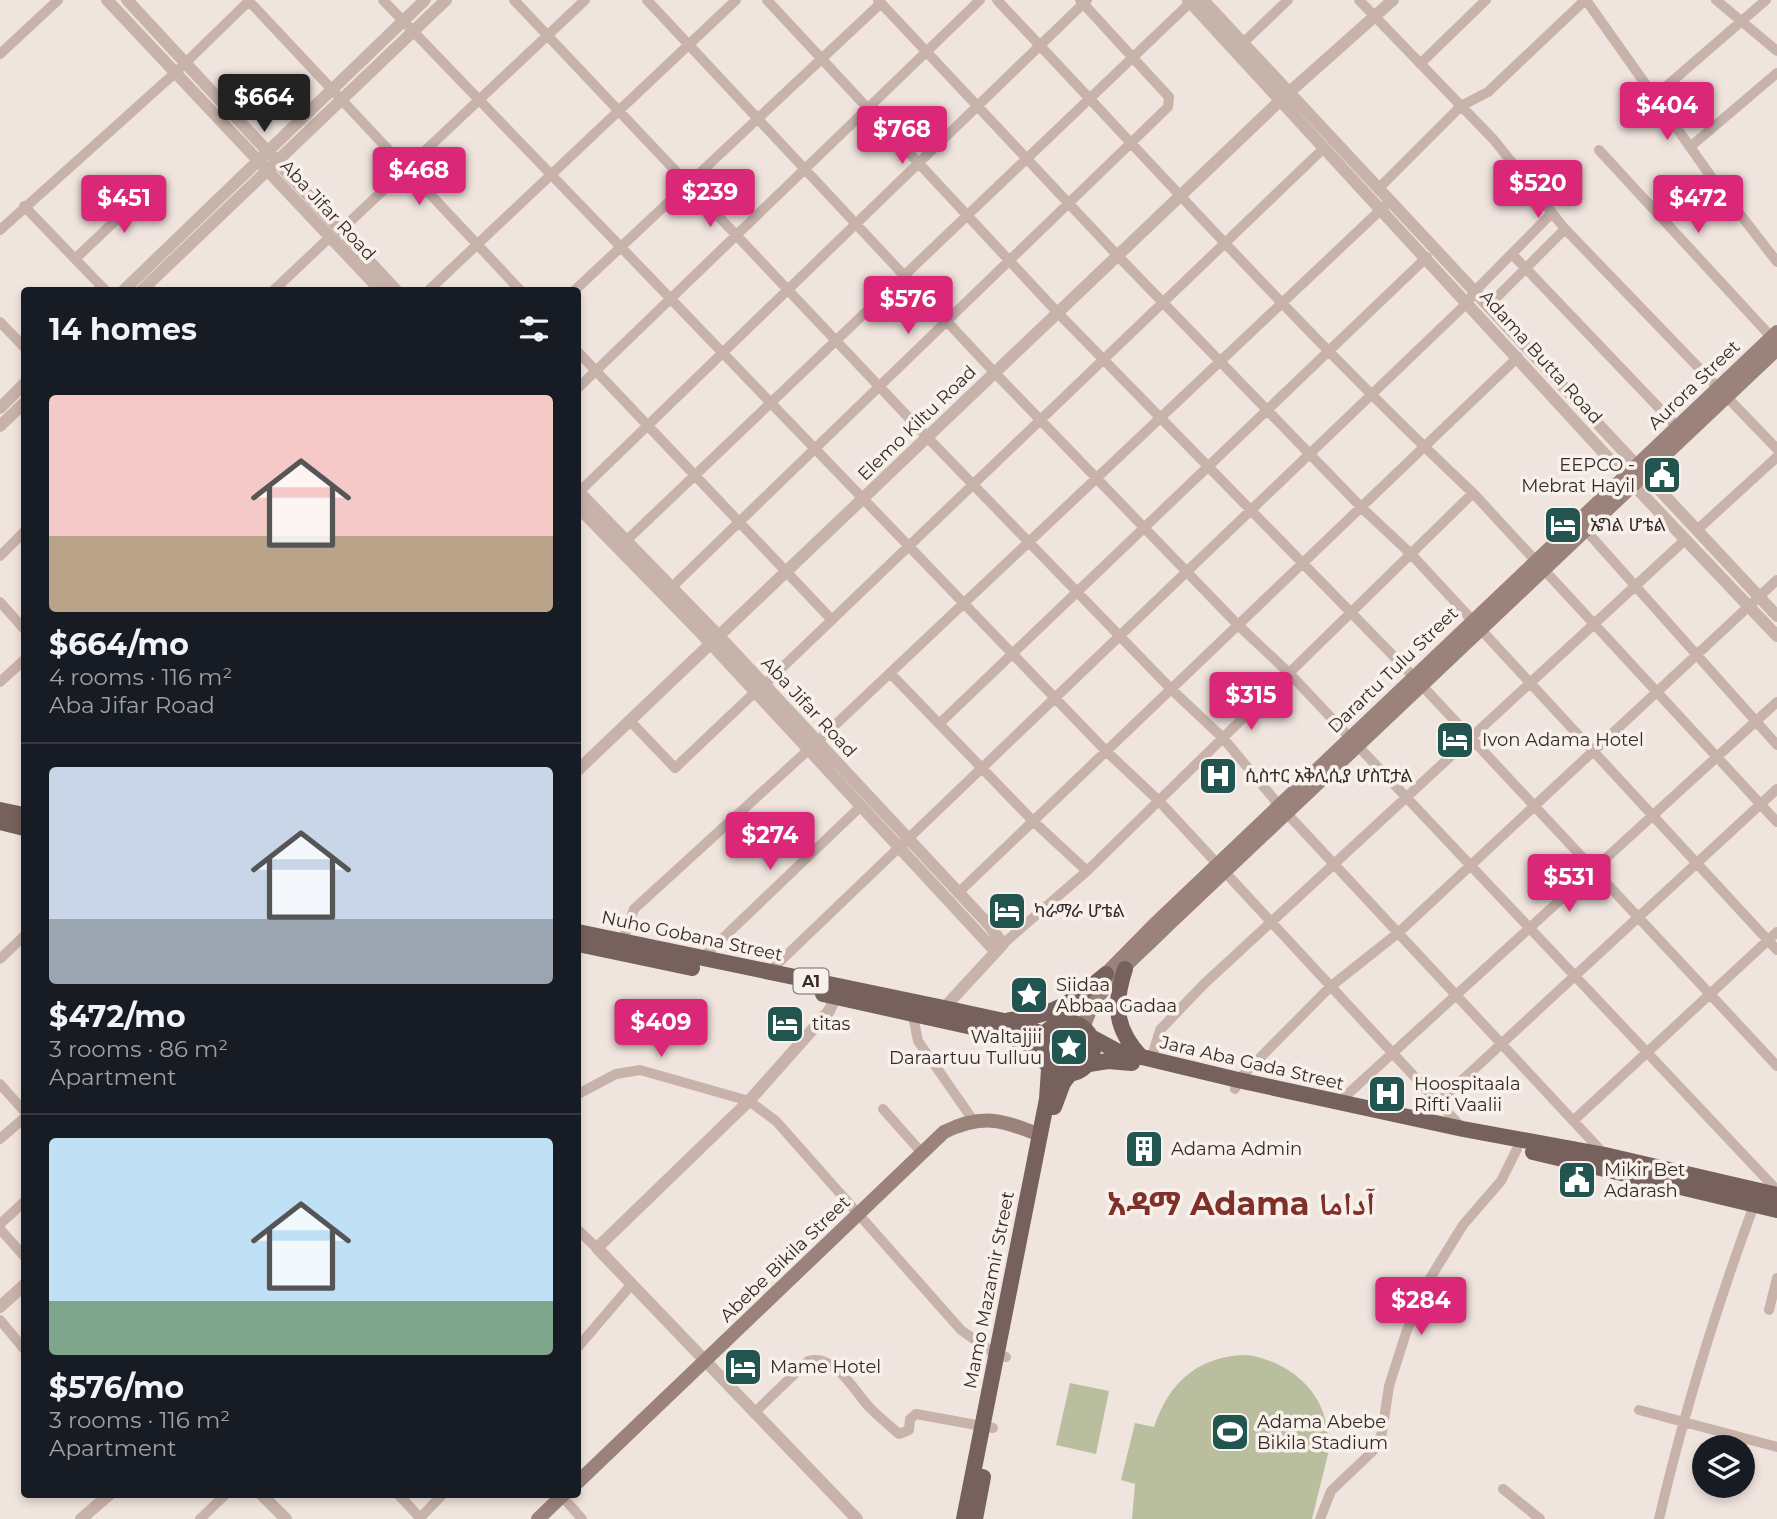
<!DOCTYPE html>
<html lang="en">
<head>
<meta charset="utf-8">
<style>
  body { margin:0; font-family:Montserrat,"Noto Naskh Arabic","Noto Sans Ethiopic",sans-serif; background:#20242c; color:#f1f3f6; height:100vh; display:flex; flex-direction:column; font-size:26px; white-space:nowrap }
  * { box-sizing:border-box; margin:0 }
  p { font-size:23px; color:#9ea1a6 }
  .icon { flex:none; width:38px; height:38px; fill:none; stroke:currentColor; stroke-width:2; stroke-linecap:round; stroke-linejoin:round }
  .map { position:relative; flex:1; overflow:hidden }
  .drawer { position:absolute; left:21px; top:287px; width:560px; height:1211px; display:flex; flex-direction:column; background:#171b24; border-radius:7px; box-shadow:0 4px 10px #0003 }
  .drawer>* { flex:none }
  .tools { position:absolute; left:1692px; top:1435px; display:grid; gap:14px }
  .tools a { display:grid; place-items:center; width:63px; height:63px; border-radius:50%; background:#171b24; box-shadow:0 4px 10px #0003; font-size:35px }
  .price { position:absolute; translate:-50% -60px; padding:0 16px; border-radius:7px; background:#db2777; color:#fff; font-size:23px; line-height:46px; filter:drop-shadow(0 2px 4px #0008) }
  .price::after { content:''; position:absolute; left:50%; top:42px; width:21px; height:16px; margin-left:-10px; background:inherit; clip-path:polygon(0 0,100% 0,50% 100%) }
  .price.active { background:#222; color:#fff }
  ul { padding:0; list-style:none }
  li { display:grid; align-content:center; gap:14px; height:371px; padding:0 28px }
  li+li { border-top:2px solid #363941 }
  li span { display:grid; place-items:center; height:217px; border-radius:7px; color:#555 }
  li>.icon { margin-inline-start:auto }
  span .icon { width:126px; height:126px; fill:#fffc; stroke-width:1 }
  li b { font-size:30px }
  h2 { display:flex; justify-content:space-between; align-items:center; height:84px; padding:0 28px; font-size:30px }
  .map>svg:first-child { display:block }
  .park { fill:#b9be9f }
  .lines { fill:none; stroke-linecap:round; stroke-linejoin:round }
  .minor { stroke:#c8b3ab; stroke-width:10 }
  .tertiary { stroke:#c8b3ab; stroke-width:12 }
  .secondary { stroke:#9b837c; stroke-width:14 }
  .primary { stroke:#77615c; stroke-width:16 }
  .labels { text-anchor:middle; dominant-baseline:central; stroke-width:7; stroke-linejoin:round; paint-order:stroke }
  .shield { fill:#f8f0ea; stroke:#706663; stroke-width:2 }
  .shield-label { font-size:16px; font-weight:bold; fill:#362b29 }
  .street-label { font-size:18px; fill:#362b29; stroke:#f8f0ea }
  .poi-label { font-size:18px; fill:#362b29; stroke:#f8f0ea; text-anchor:start }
  .town-label { font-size:32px; font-weight:bold; fill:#7e3029; stroke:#f8f0ea }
</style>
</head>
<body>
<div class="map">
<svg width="1777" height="1519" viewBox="0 0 1777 1519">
  <rect width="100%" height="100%" fill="#f0e5de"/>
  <!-- park -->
  <path class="park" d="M 1248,1355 C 1295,1363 1333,1399 1327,1449 L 1329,1450 L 1312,1519 L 1132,1519 L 1135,1484 L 1121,1480 L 1135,1423 L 1154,1427 C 1169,1382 1199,1355 1248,1355 Z
    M 1070,1383 L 1109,1391 L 1096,1454 L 1056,1445 Z"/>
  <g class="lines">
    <!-- minor -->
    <path class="minor" d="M 248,0 L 520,290
      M 383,0 L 1106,751 L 1159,801 L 1463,1129
      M 514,0 L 927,437 L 1171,689 L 1223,738 L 1279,805 L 1605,1155
      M 647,0 L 995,373 L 1238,625 L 1289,673 L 1774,1187
      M 767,0 L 1058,313 L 1414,677 L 1777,1066
      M 878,0 L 1118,256 L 1361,507 L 1411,554 L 1777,950
      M 997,0 C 1154,166 1307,337 1473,493 L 1777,822
      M 1359,0 L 1494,140 L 1565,229 L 1777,449
      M 1586,0 L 1712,178 L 1777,262
      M 1716,0 L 1777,51
      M 1244,42 L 1288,0
      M 0,54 L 58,0
      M 1420,64 L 1486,0
      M 1655,96 L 1766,0
      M 1690,147 L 1777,73
      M 1599,150 L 1775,341
      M 1379,188 L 1461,106 L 1488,92 L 1585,0
      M 24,206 L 105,290
      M 0,230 L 175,73 L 250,0
      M 341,230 L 585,0
      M 1512,254 L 1682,432
      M 76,258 L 150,188
      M 274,290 L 329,238
      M 429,290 L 736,0
      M 575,290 L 881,3
      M 1488,306 L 1565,229
      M 0,322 L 24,347
      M 578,352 L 832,620
      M 578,388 L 980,0
      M 579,492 L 1087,0
      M 1581,525 L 1777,745
      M 1697,530 L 1777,457
      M 627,540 L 1193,0
      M 0,556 L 24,532
      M 672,587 L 1168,107 L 1169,97 L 1080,0
      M 0,602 L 24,629
      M 890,673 L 1033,821 L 1087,871
      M 0,682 L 24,660
      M 764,685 L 1324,148
      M 630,721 L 675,768 L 755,692
      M 939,724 L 1427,257
      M 958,893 L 1518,357
      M 1003,944 L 1087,871 L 1473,493
      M 621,946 L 634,909 L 817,742 L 1390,201
      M 0,959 L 24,936
      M 701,959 L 860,807
      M 769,972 L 1467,303 L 1475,291 L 1552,213
      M 912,1011 L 918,1041 L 973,1120
      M 1151,1060 L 1160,1030 L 1203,985 L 1686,539
      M 0,1084 L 24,1111
      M 1235,1089 L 1238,1080 L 1330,987 L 1398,933 L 1777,580
      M 578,1094 L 616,1074 L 640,1070 L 749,1101 L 776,1121 L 961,1330 L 996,1355 L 1006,1357
      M 1339,1102 L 1777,702
      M 883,1109 L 922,1153
      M 1419,1120 L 1777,789
      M 1573,1121 L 1777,932
      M 0,1139 L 24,1118
      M 0,1224 L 24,1202
      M 0,1229 L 24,1256
      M 578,1230 L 597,1248
      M 1769,1310 L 1777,1278
      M 0,1320 L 24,1349
      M 578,1347 L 631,1285
      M 1639,1410 L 1777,1447
      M 754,1413 L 808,1361 C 835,1353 854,1391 870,1408 C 879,1417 890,1426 899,1434 L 909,1430 L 910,1419 L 916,1414 L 993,1428
      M 1503,1489 L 1540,1519
      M 398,1494 L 421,1519
      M 560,1494 L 582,1519
      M 200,1519 L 226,1494
      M 419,1519 L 443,1494
      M 1320,1519 L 1331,1491 L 1374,1450 L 1382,1433 L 1389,1386 L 1407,1330 L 1429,1280 L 1463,1225 L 1501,1181 L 1517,1149
      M 1659,1519 C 1684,1412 1716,1308 1754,1205"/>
    <!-- tertiary -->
    <path class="tertiary" d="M 107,0 L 380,290
      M 127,0 L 396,290
      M 1188,0 L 1625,476 L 1777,636
      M 1203,0 L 1777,616
      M 124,290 L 425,0
      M 142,290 L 446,0
      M 0,408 L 24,384
      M 0,426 L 24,403
      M 578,491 L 719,636 L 989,925 L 1003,944 L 944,1008
      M 578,507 L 698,630 L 995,951
      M 578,770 L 1285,96 L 1393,0
      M 839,990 L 829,1011 L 749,1101 L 597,1248 L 857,1519
      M 0,1307 L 24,1285
      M 261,1494 L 286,1519
      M 81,1519 L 110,1494"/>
    <!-- secondary -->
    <path class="secondary" d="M 1098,982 L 1157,922 L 1777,332
      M 1058,1023 L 1084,997
      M 1084,1028 C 1091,990 1142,952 1168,925 L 1777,349
      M 578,1482 L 944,1132 C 983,1113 1001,1120 1040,1135
      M 538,1519 L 564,1494"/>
    <!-- primary -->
    <path class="primary" d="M 0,810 L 24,815
      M 0,822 L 24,828
      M 578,932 L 944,1008 L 1004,1021 L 1044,1034
      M 578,944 L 692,968
      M 1125,969 C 1113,1005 1115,1029 1141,1057
      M 823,994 L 999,1033 L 1040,1048
      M 1010,1020 C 1053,1016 1073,1002 1106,974
      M1041 1048a26 26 0 1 1 52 0a26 26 0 1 1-52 0Z
      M 1091,1037 L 1117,1051 L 1238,1080 L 1463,1129 L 1605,1155 L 1777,1195
      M 1089,1064 L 1108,1061 L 1132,1063
      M 1054,1107 L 1063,1083 L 1069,1075
      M 1533,1152 L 1777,1210
      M 964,1519 L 1047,1099 L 1049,1069
      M 975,1519 L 983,1477"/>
  </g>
  <!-- icons -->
  <defs>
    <symbol id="civic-square" viewBox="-11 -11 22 22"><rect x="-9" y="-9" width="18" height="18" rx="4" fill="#225450" stroke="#f8f0ea"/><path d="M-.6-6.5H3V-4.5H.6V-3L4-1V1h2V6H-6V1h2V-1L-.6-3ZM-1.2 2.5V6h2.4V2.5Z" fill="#fff"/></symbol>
    <symbol id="hotel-square" viewBox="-11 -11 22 22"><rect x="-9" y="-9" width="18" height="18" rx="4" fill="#225450" stroke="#f8f0ea"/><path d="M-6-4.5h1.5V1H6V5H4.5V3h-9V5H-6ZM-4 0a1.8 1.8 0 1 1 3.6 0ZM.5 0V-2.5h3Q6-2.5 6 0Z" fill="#fff"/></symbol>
    <symbol id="hospital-square" viewBox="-11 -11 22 22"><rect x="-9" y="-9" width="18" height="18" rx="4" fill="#225450" stroke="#f8f0ea"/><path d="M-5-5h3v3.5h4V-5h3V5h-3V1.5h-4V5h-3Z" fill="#fff"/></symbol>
    <symbol id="sight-square" viewBox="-11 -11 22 22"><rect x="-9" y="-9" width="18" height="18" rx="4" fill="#225450" stroke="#f8f0ea"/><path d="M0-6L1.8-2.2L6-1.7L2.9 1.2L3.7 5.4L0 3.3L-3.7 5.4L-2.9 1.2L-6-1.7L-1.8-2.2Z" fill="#fff"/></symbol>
    <symbol id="building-square" viewBox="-11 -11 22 22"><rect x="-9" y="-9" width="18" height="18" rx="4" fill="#225450" stroke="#f8f0ea"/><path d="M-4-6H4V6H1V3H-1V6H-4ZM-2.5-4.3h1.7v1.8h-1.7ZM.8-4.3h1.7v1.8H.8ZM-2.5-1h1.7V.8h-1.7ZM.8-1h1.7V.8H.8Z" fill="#fff"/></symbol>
    <symbol id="stadium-square" viewBox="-11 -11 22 22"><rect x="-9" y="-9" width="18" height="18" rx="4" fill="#225450" stroke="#f8f0ea"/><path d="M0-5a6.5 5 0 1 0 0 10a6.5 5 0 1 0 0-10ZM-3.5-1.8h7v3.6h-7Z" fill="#fff"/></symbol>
  </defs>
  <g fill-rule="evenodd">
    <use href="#civic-square" x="1640" y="453" width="44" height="44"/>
    <use href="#hotel-square" x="1541" y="503" width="44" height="44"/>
    <use href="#hotel-square" x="1433" y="718" width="44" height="44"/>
    <use href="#hospital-square" x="1196" y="754" width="44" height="44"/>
    <use href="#hotel-square" x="985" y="889" width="44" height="44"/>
    <use href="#sight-square" x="1007" y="973" width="44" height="44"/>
    <use href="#hotel-square" x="763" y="1002" width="44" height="44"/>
    <use href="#sight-square" x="1047" y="1025" width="44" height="44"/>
    <use href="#hospital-square" x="1365" y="1072" width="44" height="44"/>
    <use href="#building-square" x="1122" y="1127" width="44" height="44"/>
    <use href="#civic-square" x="1555" y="1158" width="44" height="44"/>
    <use href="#hotel-square" x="721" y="1345" width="44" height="44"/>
    <use href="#stadium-square" x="1208" y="1410" width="44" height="44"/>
  </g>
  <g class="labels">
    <!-- shield labels -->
    <rect class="shield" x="793.5" y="968.5" width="35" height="25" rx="5"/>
    <g class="shield-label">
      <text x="811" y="981">A1</text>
    </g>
    <!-- street labels -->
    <g class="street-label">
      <text transform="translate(328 210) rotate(47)">Aba Jifar Road</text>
      <text transform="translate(1541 357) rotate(48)">Adama Butta Road</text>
      <text transform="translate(1694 385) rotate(-44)">Aurora Street</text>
      <text transform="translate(917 423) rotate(-44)">Elemo Kiltu Road</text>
      <text transform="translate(1393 670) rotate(-44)">Darartu Tulu Street</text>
      <text transform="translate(809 707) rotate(47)">Aba Jifar Road</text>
      <text transform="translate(692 936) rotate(12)">Nuho Gobana Street</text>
      <text transform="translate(1252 1063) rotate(13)">Jara Aba Gada Street</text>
      <text transform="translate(785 1259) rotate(-44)">Abebe Bikila Street</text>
      <text transform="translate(989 1290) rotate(-79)">Mamo Mazamir Street</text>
    </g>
    <!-- poi labels -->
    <g class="poi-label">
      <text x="1635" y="465" text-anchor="end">EEPCO -<tspan x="1635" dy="21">Mebrat Hayil</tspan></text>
      <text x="1590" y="525">ኤግል ሆቴል</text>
      <text x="1482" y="740">Ivon Adama Hotel</text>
      <text x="1245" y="776">ሲስተር አቅሊሲያ ሆስፒታል</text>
      <text x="1034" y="911">ካራማራ ሆቴል</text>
      <text x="1056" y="985">Siidaa<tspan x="1056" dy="21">Abbaa Gadaa</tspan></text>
      <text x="812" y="1024">titas</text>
      <text x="1042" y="1037" text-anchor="end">Waltajjii<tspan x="1042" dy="21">Daraartuu Tulluu</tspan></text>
      <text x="1414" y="1084">Hoospitaala<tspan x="1414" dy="21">Rifti Vaalii</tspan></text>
      <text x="1171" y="1149">Adama Admin</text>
      <text x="1604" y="1170">Mikir Bet<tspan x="1604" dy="21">Adarash</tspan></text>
      <text x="770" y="1367">Mame Hotel</text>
      <text x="1257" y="1422">Adama Abebe<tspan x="1257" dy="21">Bikila Stadium</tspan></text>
    </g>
    <!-- town labels -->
    <g class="town-label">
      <text x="1241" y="1203">አዳማ Adama آداما</text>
    </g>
  </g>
</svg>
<div class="tools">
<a><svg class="icon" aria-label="layers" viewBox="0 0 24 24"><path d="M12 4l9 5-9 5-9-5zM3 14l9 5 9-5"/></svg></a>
</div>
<b class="price active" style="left:264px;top:134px">$664</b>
<b class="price" style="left:1667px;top:142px">$404</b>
<b class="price" style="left:902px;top:166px">$768</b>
<b class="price" style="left:419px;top:207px">$468</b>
<b class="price" style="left:1538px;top:220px">$520</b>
<b class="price" style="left:710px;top:229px">$239</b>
<b class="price" style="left:124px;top:235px">$451</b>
<b class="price" style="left:1698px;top:235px">$472</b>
<b class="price" style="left:908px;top:336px">$576</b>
<b class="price" style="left:1251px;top:732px">$315</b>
<b class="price" style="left:770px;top:872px">$274</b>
<b class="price" style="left:1569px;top:914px">$531</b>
<b class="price" style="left:661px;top:1059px">$409</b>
<b class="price" style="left:1421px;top:1337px">$284</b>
<section class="drawer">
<h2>14 homes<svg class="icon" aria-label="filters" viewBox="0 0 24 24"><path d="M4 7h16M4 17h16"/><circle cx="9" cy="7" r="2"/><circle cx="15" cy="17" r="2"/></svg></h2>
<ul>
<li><span style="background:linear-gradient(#f6c9c9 65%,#b9a48a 0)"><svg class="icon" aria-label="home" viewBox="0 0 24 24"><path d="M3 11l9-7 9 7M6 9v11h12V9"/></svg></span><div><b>$664/mo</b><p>4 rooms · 116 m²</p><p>Aba Jifar Road</p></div></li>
<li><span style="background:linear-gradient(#c9d6e8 70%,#9aa5b1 0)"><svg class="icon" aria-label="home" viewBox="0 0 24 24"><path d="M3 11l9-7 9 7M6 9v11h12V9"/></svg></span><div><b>$472/mo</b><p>3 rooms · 86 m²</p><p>Apartment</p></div></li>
<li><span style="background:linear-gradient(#bfe0f5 75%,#7fa58c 0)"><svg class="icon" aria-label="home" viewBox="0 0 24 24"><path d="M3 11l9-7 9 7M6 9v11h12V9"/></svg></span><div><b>$576/mo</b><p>3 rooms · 116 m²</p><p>Apartment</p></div></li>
</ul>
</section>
</div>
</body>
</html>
